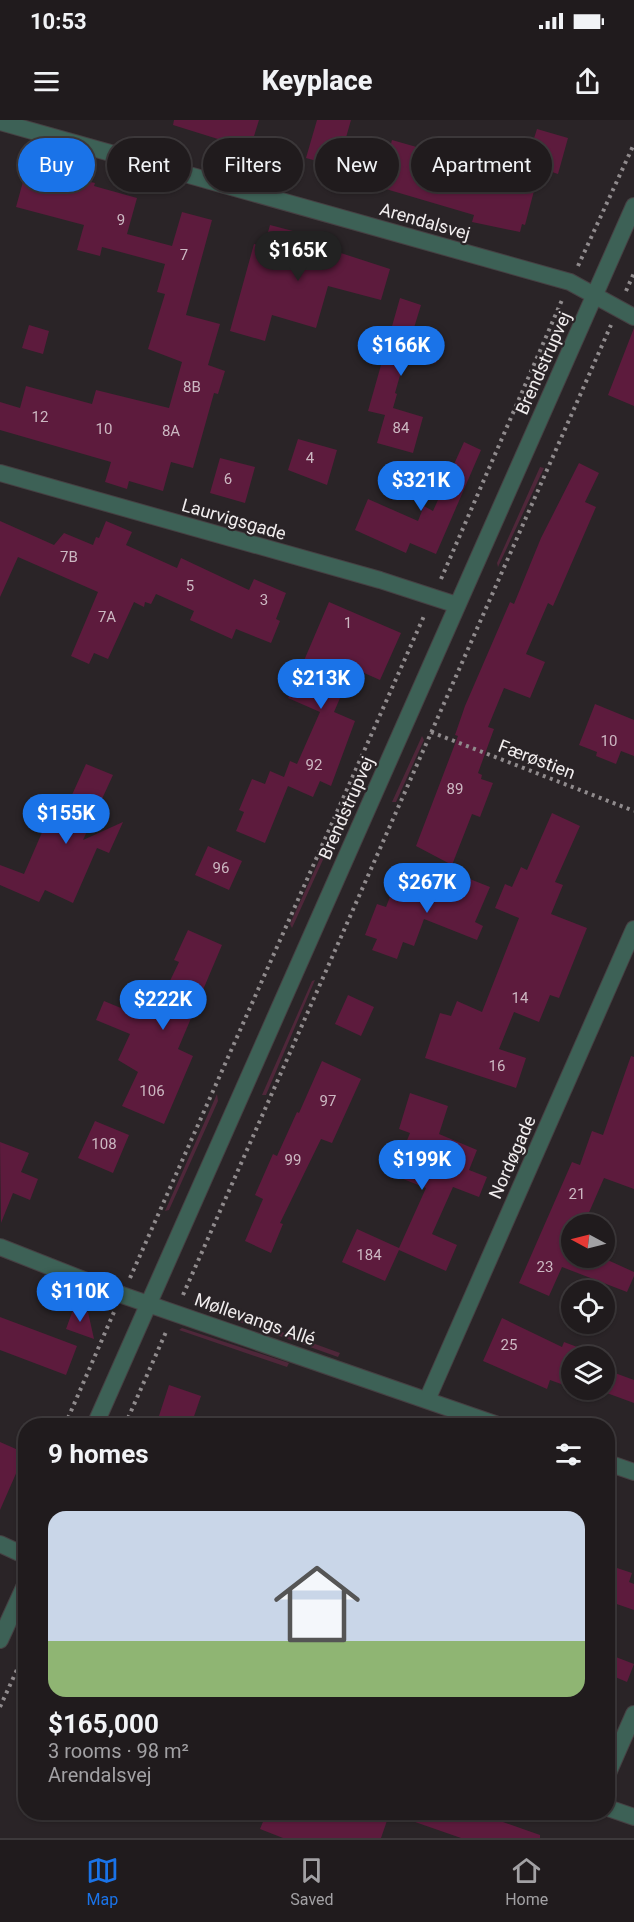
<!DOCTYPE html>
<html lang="en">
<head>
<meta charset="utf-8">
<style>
  body { margin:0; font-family:Roboto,sans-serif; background:#2d282a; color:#f1f3f6; height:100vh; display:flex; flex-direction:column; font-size:22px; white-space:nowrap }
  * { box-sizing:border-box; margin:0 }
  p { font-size:20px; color:#a2a1a4 }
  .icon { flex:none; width:33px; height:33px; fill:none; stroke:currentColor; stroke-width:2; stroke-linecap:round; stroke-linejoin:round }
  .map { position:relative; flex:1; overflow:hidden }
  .drawer { position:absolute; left:18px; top:1298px; width:597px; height:402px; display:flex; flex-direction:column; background:#201b1d; border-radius:24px; box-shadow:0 2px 4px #0004,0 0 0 2px #3d393b }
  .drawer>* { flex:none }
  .guide { position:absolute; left:18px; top:18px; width:598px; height:54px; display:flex; gap:12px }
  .needle { width:39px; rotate:277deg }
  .tools { position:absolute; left:561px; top:1094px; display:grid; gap:12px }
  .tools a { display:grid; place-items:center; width:54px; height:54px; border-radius:50%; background:#201b1d; box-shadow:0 2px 4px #0004,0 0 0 2px #3d393b; font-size:30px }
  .price { position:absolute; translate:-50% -51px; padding:0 14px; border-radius:21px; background:#1a73e8; color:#fff; font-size:20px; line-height:39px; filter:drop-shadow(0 2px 3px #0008) }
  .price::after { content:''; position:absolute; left:50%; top:36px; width:18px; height:14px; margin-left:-9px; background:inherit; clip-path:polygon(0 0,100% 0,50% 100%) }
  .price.on { background:#222; color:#fff }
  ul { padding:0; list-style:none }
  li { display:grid; align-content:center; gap:12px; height:318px; padding:0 30px }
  li span { display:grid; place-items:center; height:186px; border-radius:18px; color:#555 }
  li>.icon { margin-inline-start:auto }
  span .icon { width:108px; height:108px; fill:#fffc; stroke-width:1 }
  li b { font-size:26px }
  h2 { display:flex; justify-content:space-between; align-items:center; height:72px; padding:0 30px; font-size:26px }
  .tag { padding:0 21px; border-radius:27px; background:#201b1d; box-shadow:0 2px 4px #0004,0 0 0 2px #3d393b; font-size:21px; line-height:54px }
  .tag.on { background:#1a73e8; color:#fff }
  .status { display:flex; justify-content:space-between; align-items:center; height:42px; padding:0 30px; background:#201b1d; direction:ltr }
  .status svg { height:16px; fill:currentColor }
  header { display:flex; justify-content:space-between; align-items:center; height:78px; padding:0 30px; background:#201b1d; font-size:27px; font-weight:800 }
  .tabs { display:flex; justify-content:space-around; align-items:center; height:84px; border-top:2px solid #3d393b; background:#201b1d; font-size:16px; color:#a2a1a4 }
  .tabs a { display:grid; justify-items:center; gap:3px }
  .tabs .on { color:#1a73e8 }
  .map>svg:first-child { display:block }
  .green { fill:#4f273a }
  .building { fill:#5d1b3d }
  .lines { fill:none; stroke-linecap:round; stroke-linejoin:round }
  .minor-casing { stroke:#464043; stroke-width:18 }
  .path { stroke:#908b8d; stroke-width:4; stroke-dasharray:3 4.5; stroke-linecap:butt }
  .minor { stroke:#3d6156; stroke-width:16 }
  .labels { text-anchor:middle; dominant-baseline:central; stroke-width:4.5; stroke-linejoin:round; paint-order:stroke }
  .number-label { font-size:15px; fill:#ccb8c2 }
  .street-label { font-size:18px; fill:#f1edee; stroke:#2a2427 }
</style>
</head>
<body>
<div class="status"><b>10:53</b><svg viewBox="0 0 49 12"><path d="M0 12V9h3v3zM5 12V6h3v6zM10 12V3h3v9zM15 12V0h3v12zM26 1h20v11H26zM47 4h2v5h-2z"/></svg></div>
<header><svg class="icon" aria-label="menu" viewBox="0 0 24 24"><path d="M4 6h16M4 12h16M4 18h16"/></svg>Keyplace<svg class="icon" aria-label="share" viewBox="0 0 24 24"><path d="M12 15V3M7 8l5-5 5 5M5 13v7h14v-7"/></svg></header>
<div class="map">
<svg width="634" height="1718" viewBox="0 0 634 1718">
  <rect width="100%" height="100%" fill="#2a2427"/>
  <!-- green -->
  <path class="green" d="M 557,201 L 559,207 L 520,291 L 518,290 Z
    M 540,347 L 544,348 L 498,447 L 497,443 Z
    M 422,616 L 424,620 L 396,682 L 392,682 Z
    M 339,697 L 341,700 L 292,808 L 290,804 Z
    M 315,860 L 266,975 L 262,975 L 312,861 Z
    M 217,974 L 218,981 L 169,1090 L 165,1091 Z
    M 193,1180 L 340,1233 L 338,1237 L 195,1186 Z
    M 182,1208 L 289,1243 L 287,1247 L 179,1210 Z"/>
  <!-- building -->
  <path class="building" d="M 174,0 L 259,0 L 250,29 L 173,5 Z
    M 317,0 L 351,0 L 339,42 L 364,49 L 358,70 L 319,59 L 324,43 L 306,38 Z
    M 537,9 L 568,18 L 558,54 L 540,48 L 525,105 L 522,104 L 520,112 L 472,102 L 474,95 L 379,67 L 392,20 L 420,28 L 415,44 L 456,55 L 460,41 L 464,42 L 465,37 L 511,50 L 516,33 L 528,37 Z
    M 27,47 L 95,63 L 94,66 L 137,78 L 127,114 L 172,126 L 182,92 L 212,100 L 186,195 L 220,204 L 208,245 L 225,251 L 218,274 L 214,273 L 193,348 L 171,342 L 163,371 L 129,361 L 127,369 L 105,362 L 111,342 L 0,310 L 0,282 L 20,288 L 26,266 L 92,284 L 96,270 L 169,288 L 182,242 L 148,229 L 165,174 L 157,172 L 165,144 L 102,127 L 100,136 L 77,130 L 84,105 L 16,87 Z
    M 270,105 L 312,116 L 310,123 L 390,149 L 381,180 L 328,166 L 316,208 L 272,195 L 265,221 L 230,211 L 254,124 L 264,127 Z
    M 400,178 L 421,185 L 413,211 L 443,220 L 436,243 L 406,234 L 395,273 L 397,274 L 393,288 L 423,297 L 413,333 L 377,323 L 385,295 L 368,291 Z
    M 29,205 L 49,211 L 43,234 L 22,228 Z
    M 634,208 L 634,286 L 608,275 Z
    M 298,319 L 337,330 L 327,365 L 288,350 Z
    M 464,322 L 481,330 L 436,434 L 410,423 L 406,433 L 355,410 L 368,379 L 418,401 L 424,386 L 433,391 Z
    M 220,338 L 255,347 L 245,383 L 210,373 Z
    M 579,343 L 599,353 L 585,382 L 596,387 L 553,486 L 548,483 L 526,534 L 545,542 L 530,578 L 504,568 L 488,607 L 494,609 L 478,653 L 482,655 L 481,659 L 493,663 L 480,697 L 472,694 L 452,745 L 416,726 L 458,616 L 455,615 L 465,586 L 510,482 L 514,484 L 541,418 Z
    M 0,401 L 54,425 L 64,413 L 93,425 L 96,417 L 99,418 L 106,401 L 132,412 L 126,425 L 177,448 L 181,438 L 249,470 L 254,459 L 286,473 L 276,499 L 280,501 L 271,523 L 236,509 L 232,519 L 190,500 L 194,491 L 156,474 L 151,484 L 145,482 L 144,487 L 134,482 L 108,539 L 94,533 L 89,544 L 71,536 L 98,472 L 18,437 L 0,477 Z
    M 329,482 L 401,513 L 380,560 L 353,548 L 334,592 L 355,601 L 331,666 L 320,661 L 313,677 L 288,666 L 265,723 L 236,711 L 244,692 L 239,690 L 252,659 L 265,664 L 270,651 L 284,657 L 290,641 L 297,644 L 320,592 L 288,578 Z
    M 595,584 L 634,600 L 634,636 L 621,631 L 616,644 L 596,636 L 597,632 L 579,625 Z
    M 86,644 L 113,655 L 83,720 L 123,702 L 109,733 L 97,728 L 73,783 L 45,770 L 39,782 L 0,765 L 0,745 L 24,754 L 50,694 L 61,699 Z
    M 552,693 L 580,706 L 555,762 L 563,765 L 551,794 L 587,808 L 559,878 L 550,875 L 539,902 L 514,892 L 499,929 L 526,938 L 516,968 L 425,938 L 440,893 L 451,896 L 457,881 L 482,892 L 519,798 L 495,788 L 505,764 L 512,767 L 521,747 L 527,750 Z
    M 208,726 L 242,741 L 229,770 L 195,755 Z
    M 447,750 L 490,767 L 475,802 L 483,806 L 477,820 L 424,799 L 414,826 L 403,822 L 397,839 L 372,830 L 377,819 L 365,815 L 377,784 L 386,787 L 395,764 L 434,783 Z
    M 188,810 L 222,825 L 178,929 L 193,936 L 164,1004 L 122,986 L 138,952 L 118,940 L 130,914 L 96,900 L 104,881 L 145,898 L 151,885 L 157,888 L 179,842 L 174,840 Z
    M 348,875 L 374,887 L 361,916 L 335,904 Z
    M 631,936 L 634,937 L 634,1069 L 604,1058 L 584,1104 L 572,1104 L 569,1137 L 601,1137 L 634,1152 L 634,1156 L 627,1172 L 562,1147 L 549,1176 L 519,1163 L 572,1042 L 580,1045 L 592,1011 L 603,1015 Z
    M 322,941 L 361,959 L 332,1023 L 321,1019 L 280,1103 L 283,1104 L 271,1133 L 245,1121 L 263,1079 L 255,1075 L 273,1034 L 277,1036 L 297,992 L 299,993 Z
    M 410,973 L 448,986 L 439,1014 L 477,1030 L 469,1050 L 487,1057 L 479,1077 L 453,1067 L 432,1114 L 457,1125 L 446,1151 L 399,1130 L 385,1161 L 342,1142 L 357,1109 L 399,1128 L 426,1068 L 393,1055 L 410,1013 L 399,1009 Z
    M 95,1001 L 129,1015 L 113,1053 L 78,1038 Z
    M 0,1022 L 29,1033 L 21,1052 L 38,1059 L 30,1080 L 13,1073 L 1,1103 Z
    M 74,1187 L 88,1192 L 94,1219 L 66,1209 Z
    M 0,1197 L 77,1226 L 66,1255 L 0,1230 Z
    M 502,1198 L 562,1227 L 564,1222 L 601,1236 L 572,1236 L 572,1268 L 550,1260 L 547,1269 L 483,1241 Z
    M 604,1249 L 634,1260 L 634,1283 L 604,1272 L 601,1279 L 574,1269 L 604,1269 Z
    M 169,1265 L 201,1276 L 191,1305 L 175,1305 L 158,1299 Z
    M 0,1322 L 25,1333 L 0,1390 Z
    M 608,1445 L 632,1453 L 629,1462 L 634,1464 L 634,1490 L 608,1481 Z
    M 608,1534 L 634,1544 L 627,1562 L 608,1554 Z
    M 267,1692 L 390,1692 L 381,1718 L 283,1718 L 260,1709 Z
    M 395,1692 L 475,1692 L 540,1715 L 540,1718 L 461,1718 L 395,1695 Z"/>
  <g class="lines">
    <defs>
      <path id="minor" d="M 0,2 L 570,162 L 634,197
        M 0,353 L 380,460 L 457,485
        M 0,1127 L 122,1175 L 498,1305
        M 427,1280 L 634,809
        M 95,1305 L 634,86
        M 608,1343 L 634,1352
        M 0,1424 L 26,1436
        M 0,1520 L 26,1463
        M 608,1653 L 634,1594
        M 608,1688 L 634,1697"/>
    </defs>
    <!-- minor casing -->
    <use href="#minor" class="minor-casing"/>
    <!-- path -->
    <path class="path" d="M 578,146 L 634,24
      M 626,171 L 634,153
      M 441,459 L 562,180
      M 431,612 L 634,691
      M 130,1158 L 424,496
      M 183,1175 L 611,205
      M 65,1305 L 114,1192
      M 125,1305 L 166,1212
      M 19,1410 L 26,1394
      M 0,1587 L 26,1530"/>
    <!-- minor -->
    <use href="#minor" class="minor"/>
  </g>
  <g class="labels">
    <!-- number labels -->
    <g class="number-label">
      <text x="121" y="100">9</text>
      <text x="184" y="135">7</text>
      <text x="192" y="267">8B</text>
      <text x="40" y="297">12</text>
      <text x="401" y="308">84</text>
      <text x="104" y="309">10</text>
      <text x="171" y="311">8A</text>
      <text x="310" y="338">4</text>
      <text x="228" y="359">6</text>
      <text x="69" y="437">7B</text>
      <text x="190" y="466">5</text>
      <text x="264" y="480">3</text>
      <text x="107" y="497">7A</text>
      <text x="348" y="503">1</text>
      <text x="609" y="621">10</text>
      <text x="314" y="645">92</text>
      <text x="455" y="669">89</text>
      <text x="221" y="748">96</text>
      <text x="520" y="878">14</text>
      <text x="497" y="946">16</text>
      <text x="152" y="971">106</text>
      <text x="328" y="981">97</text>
      <text x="104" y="1024">108</text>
      <text x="293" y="1040">99</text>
      <text x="577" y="1074">21</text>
      <text x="369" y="1135">184</text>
      <text x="545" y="1147">23</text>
      <text x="509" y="1225">25</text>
    </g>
    <!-- street labels -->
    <g class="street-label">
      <text transform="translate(425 101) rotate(16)">Arendalsvej</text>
      <text transform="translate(543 243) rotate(-66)">Brendstrupvej</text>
      <text transform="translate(234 399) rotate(16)">Laurvigsgade</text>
      <text transform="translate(537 639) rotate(21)">Færøstien</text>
      <text transform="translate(346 688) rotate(-66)">Brendstrupvej</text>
      <text transform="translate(512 1037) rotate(-66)">Nordøgade</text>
      <text transform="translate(255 1199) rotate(19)">Møllevangs Allé</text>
    </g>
  </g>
</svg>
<div class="tools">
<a><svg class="needle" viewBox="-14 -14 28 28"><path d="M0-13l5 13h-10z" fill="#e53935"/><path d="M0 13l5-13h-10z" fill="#a2a1a4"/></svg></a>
<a><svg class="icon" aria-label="locate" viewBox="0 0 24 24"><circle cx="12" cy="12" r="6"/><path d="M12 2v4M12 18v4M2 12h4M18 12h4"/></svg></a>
<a><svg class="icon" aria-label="layers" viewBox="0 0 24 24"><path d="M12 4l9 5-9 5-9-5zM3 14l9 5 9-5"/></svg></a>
</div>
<b class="price on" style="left:298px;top:162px">$165K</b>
<b class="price" style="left:401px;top:257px">$166K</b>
<b class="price" style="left:421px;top:392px">$321K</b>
<b class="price" style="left:321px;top:590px">$213K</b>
<b class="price" style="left:66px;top:725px">$155K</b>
<b class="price" style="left:427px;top:794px">$267K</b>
<b class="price" style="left:163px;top:911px">$222K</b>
<b class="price" style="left:422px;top:1071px">$199K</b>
<b class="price" style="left:80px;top:1203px">$110K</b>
<div class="guide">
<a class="tag on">Buy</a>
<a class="tag">Rent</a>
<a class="tag">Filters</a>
<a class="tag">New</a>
<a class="tag">Apartment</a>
</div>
<section class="drawer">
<h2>9 homes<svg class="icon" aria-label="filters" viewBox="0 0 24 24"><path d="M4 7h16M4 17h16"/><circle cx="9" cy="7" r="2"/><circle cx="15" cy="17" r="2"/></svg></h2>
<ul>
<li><span style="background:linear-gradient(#c9d6e8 70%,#8fb573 0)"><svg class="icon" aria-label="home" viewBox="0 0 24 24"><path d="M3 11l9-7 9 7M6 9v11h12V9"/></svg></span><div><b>$165,000</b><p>3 rooms · 98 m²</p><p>Arendalsvej</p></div></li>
</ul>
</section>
</div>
<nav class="tabs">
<a class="on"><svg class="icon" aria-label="map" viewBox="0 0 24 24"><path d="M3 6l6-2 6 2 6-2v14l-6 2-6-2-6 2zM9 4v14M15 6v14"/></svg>Map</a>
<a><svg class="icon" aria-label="saved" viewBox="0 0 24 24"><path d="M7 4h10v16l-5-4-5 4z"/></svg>Saved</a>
<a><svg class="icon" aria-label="home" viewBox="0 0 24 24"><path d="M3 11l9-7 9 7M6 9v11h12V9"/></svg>Home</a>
</nav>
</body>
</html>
